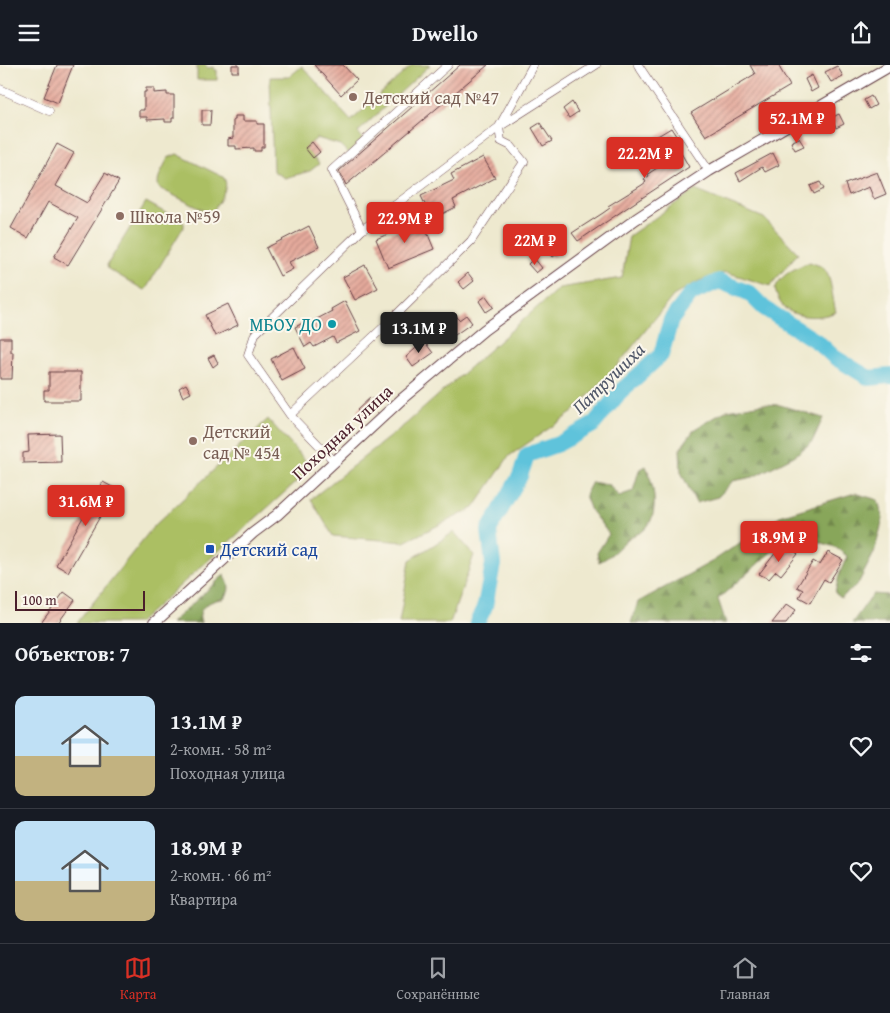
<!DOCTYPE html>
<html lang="ru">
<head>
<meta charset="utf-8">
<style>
  body { margin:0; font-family:"Gentium Book Plus",serif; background:#242831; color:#f1f3f6; height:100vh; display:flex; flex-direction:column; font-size:19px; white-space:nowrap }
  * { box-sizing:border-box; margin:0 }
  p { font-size:16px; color:#9ea1a6 }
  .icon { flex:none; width:28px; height:28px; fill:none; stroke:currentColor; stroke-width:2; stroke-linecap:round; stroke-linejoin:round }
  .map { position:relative; height:558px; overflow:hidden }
  .panel { display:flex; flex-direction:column; background:#171b24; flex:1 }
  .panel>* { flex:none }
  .scale { position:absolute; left:15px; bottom:12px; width:130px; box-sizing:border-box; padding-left:5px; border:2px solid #4a1f2b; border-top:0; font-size:14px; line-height:18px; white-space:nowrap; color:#4a1f2b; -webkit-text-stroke:4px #fbf7ec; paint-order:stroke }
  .price { position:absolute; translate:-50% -42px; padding:0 11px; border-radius:5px; background:#d93025; color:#fff; font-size:16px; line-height:32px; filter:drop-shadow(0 1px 2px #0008) }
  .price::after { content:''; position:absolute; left:50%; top:30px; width:15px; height:11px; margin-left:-8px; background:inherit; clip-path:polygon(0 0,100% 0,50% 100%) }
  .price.active { background:#222; color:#fff }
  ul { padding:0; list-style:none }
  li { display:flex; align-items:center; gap:15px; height:125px; padding:0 15px }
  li+li { border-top:1px solid #363941 }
  li span { display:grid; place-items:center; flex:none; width:140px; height:100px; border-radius:10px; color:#555 }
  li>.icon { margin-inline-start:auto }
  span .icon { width:60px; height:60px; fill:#fffc; stroke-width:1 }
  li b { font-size:21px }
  h2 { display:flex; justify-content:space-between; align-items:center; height:60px; padding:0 15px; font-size:21px }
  header { display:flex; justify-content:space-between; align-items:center; height:65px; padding:0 15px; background:#171b24; font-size:22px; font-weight:800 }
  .dock { display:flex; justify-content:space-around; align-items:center; height:70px; border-top:1px solid #363941; background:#171b24; font-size:14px; color:#9ea1a6 }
  .dock a { display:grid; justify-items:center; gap:2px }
  .dock .active { color:#d93025 }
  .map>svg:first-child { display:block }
  .green { fill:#abbf64; stroke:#7a6f48 }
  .forest { fill:url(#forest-firs); stroke:#696242 }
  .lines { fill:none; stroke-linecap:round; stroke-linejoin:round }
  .river { stroke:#5ec3db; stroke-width:16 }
  .building { fill:url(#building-hatch) }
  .minor-casing { stroke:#633d44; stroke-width:9 }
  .secondary-casing { stroke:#633d44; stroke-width:12 }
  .minor { stroke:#fff; stroke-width:8 }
  .secondary { stroke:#fff; stroke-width:10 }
  .education-dot { fill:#8d6e63; stroke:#fbf7ec; stroke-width:2 }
  .culture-dot { fill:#0f9aa8; stroke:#fbf7ec; stroke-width:2 }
  .transit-dot { fill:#1a4fb4; stroke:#fbf7ec; stroke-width:2 }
  .labels { text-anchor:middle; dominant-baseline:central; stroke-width:4; stroke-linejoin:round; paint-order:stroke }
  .education-label { font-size:18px; fill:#785e54; stroke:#fbf7ec; text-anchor:start }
  .culture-label { font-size:18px; fill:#0d838f; stroke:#fbf7ec; text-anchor:end }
  .street-label { font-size:18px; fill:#4a1f2b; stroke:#fbf7ec }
  .transit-label { font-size:18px; fill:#164399; stroke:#fbf7ec; text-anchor:start }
  .water-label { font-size:19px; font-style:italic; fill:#515869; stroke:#fbf7ec }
</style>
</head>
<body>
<header><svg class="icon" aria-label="menu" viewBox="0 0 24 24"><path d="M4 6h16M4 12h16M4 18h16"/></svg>Dwello<svg class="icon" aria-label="share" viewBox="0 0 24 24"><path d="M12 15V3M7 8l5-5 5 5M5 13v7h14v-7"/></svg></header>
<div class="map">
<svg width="890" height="558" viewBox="0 0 890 558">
  <defs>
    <pattern id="forest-firs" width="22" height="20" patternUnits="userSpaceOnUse" patternTransform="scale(1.25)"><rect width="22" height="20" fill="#88a65a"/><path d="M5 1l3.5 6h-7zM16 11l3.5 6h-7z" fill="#71874b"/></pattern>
    <pattern id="building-hatch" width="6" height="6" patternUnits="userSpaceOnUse" patternTransform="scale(1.25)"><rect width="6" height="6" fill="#e5aa9c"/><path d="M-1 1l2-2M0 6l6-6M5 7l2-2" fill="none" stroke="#bc8a7f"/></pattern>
  </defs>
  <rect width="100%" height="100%" fill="#fbf7ec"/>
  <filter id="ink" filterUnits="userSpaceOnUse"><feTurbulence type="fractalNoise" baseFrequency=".02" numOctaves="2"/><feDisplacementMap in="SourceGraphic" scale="10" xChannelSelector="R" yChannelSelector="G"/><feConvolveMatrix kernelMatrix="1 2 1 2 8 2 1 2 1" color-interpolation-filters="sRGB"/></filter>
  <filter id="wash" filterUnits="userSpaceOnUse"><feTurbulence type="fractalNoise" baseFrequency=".0096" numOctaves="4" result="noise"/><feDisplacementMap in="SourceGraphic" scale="20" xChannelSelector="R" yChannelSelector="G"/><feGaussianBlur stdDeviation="1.12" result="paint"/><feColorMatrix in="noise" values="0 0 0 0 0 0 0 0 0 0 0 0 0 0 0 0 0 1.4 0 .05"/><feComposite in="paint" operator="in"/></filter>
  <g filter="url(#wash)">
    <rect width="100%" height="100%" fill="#eee9cf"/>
    <!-- green -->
    <path class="green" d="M 197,0 L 206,0 L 207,3 L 214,2 L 214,5 L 217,5 L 217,15 L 197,15 Z
      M 412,0 L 430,0 L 358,67 L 363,74 L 348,88 L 340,80 L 317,73 L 305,83 L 319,99 L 310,106 L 285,113 L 273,106 L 270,12 L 289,12 L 302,1 L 351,56 Z
      M 177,89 L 223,112 C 231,121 219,135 214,145 L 207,147 L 159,123 C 155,114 164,102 168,93 Z
      M 695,125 L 764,153 L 798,188 L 770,221 L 726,207 L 699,216 L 673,231 L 617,301 L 573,347 L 509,391 L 474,443 L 404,477 L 333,471 L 311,434 L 407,358 L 559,223 L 622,213 L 629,171 Z
      M 146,137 L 184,158 L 184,161 L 146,224 L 144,225 L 108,204 L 107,200 Z
      M 810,197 C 814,199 819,200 822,202 C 832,209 832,234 836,247 C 822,253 800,254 786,244 C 780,239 777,232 775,224 C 781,209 795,203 810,197 Z
      M 268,354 L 312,403 L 138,558 L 77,558 L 153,462 Z
      M 454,467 L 474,490 L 450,558 L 399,558 L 410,495 Z"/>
    <!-- forest -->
    <path class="forest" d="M 763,339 L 780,340 L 823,353 L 812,377 L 794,391 L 753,412 L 733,416 L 718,432 L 696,438 L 681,407 L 680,384 L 694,365 L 727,345 Z
      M 646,401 C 654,420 661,451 643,466 C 639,469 633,470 629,473 C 617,483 614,490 599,497 L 597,488 L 609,469 L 591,446 L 585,430 L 592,417 L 609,420 L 619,431 L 633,426 L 639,405 Z
      M 855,428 L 878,435 L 883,454 L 874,488 L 858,519 L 841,533 L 835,528 L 839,510 L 847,491 L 835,482 L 816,476 L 792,473 L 777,482 L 718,534 L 726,558 L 631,558 L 638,537 L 713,496 L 780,451 Z
      M 224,510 C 230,519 231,526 224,534 C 215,534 202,539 200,549 C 199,552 201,555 201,558 L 171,558 Z
      M 873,529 L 887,530 L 890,534 L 890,558 L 852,558 Z"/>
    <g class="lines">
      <!-- river -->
      <path class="river" d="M 477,558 L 485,541 L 493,499 L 489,465 L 520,411 L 527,390 L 558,379 L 593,360 L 621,326 L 661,290 L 671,255 L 691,229 L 719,216 L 749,228 L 764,243 L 819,278 L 834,292 L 869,313 L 890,311"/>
    </g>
    <g id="blocks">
      <!-- building -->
      <path class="building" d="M 57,0 L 73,0 L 58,38 L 44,32 Z
        M 232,0 L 239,0 L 239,7 L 232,7 Z
        M 314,0 L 343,0 L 357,15 L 341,30 Z
        M 460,0 L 488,0 L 346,120 L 339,106 Z
        M 750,0 L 778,0 L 790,21 L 706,71 L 691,48 L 755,9 Z
        M 837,1 L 843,11 L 831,17 L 825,7 Z
        M 812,10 L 818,23 L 811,27 L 805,14 Z
        M 146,23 L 154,23 L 154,28 L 167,27 L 167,30 L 174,30 L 174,53 L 172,53 L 172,57 L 165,57 L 165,54 L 147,55 L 147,52 L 139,52 L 139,45 L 144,45 L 144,27 L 146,27 Z
        M 871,31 L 876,40 L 869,44 L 864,35 Z
        M 572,37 L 578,47 L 569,53 L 563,44 Z
        M 202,45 L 211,45 L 210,60 L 202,60 Z
        M 839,49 L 844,59 L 836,63 L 831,53 Z
        M 235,51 L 243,51 L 243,56 L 257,56 L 257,59 L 264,59 L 264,82 L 261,82 L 261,86 L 254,86 L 254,83 L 236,84 L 236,81 L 228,81 L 228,74 L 233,73 L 233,55 L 235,55 Z
        M 540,58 L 552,76 L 543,81 L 532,63 Z
        M 671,63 L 680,77 L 676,79 L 689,102 L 634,138 L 578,176 L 572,168 L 603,148 L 610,143 L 608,141 L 642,120 L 646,117 L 644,114 L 649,111 L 648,109 L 660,101 L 646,78 Z
        M 799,73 L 804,81 L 795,85 L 791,77 Z
        M 312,77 L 320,87 L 313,93 L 305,83 Z
        M 57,79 L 74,88 L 56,121 L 87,138 L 105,108 L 119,116 L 68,200 L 54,192 L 78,153 L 48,137 L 28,173 L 11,163 Z
        M 773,88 L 779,100 L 765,107 L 762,102 L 740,116 L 736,108 Z
        M 483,92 L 495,113 L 453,135 L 456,142 L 432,154 L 421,131 L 454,115 L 451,109 Z
        M 877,107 L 886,129 L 874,134 L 869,122 L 849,130 L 845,119 Z
        M 820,117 L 824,124 L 814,129 L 810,121 Z
        M 422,155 L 434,184 L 388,203 L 376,174 Z
        M 309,161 L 319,182 L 289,197 L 293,204 L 280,211 L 266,183 Z
        M 539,171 L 543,176 L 535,182 L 531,177 Z
        M 553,176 L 561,186 L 553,192 L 545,183 Z
        M 534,193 L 542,203 L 536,208 L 528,199 Z
        M 365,200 L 378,223 L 355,235 L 343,212 Z
        M 468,208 L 474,216 L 464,224 L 458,217 Z
        M 486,231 L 494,242 L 486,247 L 479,236 Z
        M 345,236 L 360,266 L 336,278 L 333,272 L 314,282 L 311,278 L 305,282 L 295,262 L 303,258 L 304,261 L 332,246 L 331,244 Z
        M 228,239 L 238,260 L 215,271 L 205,250 Z
        M 466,250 L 472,258 L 452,272 L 444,261 L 456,252 L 459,255 Z
        M 0,273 L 11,273 L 11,287 L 13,287 L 12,314 L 0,314 Z
        M 424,276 L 433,288 L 413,302 L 406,292 Z
        M 294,282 L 305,304 L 282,316 L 271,294 Z
        M 214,290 L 218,298 L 213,302 L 208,293 Z
        M 49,307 L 81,307 L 81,336 L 44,336 L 44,325 L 49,325 Z
        M 186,319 L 191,328 L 183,332 L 179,323 Z
        M 371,332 L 377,339 L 363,352 L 357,345 Z
        M 60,369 L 61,397 L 23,398 L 23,388 L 29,387 L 28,370 Z
        M 103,417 L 116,424 L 68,507 L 56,500 Z
        M 780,482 L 786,486 L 789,482 L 798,489 L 781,510 L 776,506 L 769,514 L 759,509 Z
        M 828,487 L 843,495 L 829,517 L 824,514 L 810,538 L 799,532 L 803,525 L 797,522 L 813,496 L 820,500 Z
        M 64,527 L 75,535 L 58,558 L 41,558 Z
        M 787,539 L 796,545 L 786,558 L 772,558 Z"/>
    </g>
  </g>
  <g filter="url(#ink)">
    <use href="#blocks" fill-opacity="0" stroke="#633d44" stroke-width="1"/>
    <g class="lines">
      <defs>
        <path id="minor" d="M 638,0 L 709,106
          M 0,24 L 49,46
          M 362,165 L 332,105 L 448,0
          M 290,350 L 389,257 L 471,176 L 524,97 L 511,81 L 501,76 L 499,62 L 533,0
          M 334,396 L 290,350 L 248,290 L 255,269 L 362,165 L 499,62 L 596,0"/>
        <path id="secondary" d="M 154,558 L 253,468 L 277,450 L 403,333 L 484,265 L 636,154 L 709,106 L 890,1"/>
      </defs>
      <!-- minor casing -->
      <use href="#minor" class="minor-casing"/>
      <!-- secondary casing -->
      <use href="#secondary" class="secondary-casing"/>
      <!-- minor -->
      <use href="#minor" class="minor"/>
      <!-- secondary -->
      <use href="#secondary" class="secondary"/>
    </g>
  </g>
  <!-- markers -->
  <g class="education-dot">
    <circle cx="353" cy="32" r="5"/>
    <circle cx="120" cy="151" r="5"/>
    <circle cx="193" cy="376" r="5"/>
  </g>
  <circle class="culture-dot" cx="332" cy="259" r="5"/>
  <rect class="transit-dot" x="205" y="479" width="10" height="10" rx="2.5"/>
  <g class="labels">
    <!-- education labels -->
    <g class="education-label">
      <text x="363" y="32">Детский сад №47</text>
      <text x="130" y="151">Школа №59</text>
      <text x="203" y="366">Детский<tspan x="203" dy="21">сад № 454</tspan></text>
    </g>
    <!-- culture labels -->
    <g class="culture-label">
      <text x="322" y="259">МБОУ ДО</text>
    </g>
    <!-- street labels -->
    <g class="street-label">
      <text transform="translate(342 367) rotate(-43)">Походная улица</text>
    </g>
    <!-- transit labels -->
    <g class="transit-label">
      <text x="220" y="484">Детский сад</text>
    </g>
    <!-- water labels -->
    <g class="water-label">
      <text transform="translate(608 313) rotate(-44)">Патрушиха</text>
    </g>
  </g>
</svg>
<div class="scale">100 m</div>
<b class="price" style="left:797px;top:79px">52.1M ₽</b>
<b class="price" style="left:645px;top:114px">22.2M ₽</b>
<b class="price" style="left:405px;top:179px">22.9M ₽</b>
<b class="price" style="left:535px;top:201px">22M ₽</b>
<b class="price active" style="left:419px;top:289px">13.1M ₽</b>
<b class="price" style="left:86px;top:462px">31.6M ₽</b>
<b class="price" style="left:779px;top:498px">18.9M ₽</b>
</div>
<section class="panel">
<h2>Объектов: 7<svg class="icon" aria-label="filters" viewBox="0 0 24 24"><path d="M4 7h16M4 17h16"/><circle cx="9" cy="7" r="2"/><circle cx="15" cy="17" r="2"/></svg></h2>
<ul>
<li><span style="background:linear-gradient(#bfe0f5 60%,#c2b280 0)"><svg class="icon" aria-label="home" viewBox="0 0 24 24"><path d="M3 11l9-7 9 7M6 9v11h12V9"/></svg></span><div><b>13.1M ₽</b><p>2-комн. · 58 m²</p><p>Походная улица</p></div><svg class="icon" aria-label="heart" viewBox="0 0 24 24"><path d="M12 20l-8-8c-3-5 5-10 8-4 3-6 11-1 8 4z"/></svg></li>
<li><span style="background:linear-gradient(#bfe0f5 60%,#c2b280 0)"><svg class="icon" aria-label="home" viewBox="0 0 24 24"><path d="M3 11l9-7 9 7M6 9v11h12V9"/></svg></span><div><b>18.9M ₽</b><p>2-комн. · 66 m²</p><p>Квартира</p></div><svg class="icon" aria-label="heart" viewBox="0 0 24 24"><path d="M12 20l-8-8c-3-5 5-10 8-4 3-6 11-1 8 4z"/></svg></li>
</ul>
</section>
<nav class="dock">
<a class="active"><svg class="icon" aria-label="map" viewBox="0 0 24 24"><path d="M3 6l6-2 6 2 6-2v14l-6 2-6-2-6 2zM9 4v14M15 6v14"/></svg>Карта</a>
<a><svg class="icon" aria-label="saved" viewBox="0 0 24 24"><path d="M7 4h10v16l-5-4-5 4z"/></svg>Сохранённые</a>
<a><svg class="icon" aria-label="home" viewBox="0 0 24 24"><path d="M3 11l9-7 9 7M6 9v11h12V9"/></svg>Главная</a>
</nav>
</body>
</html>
